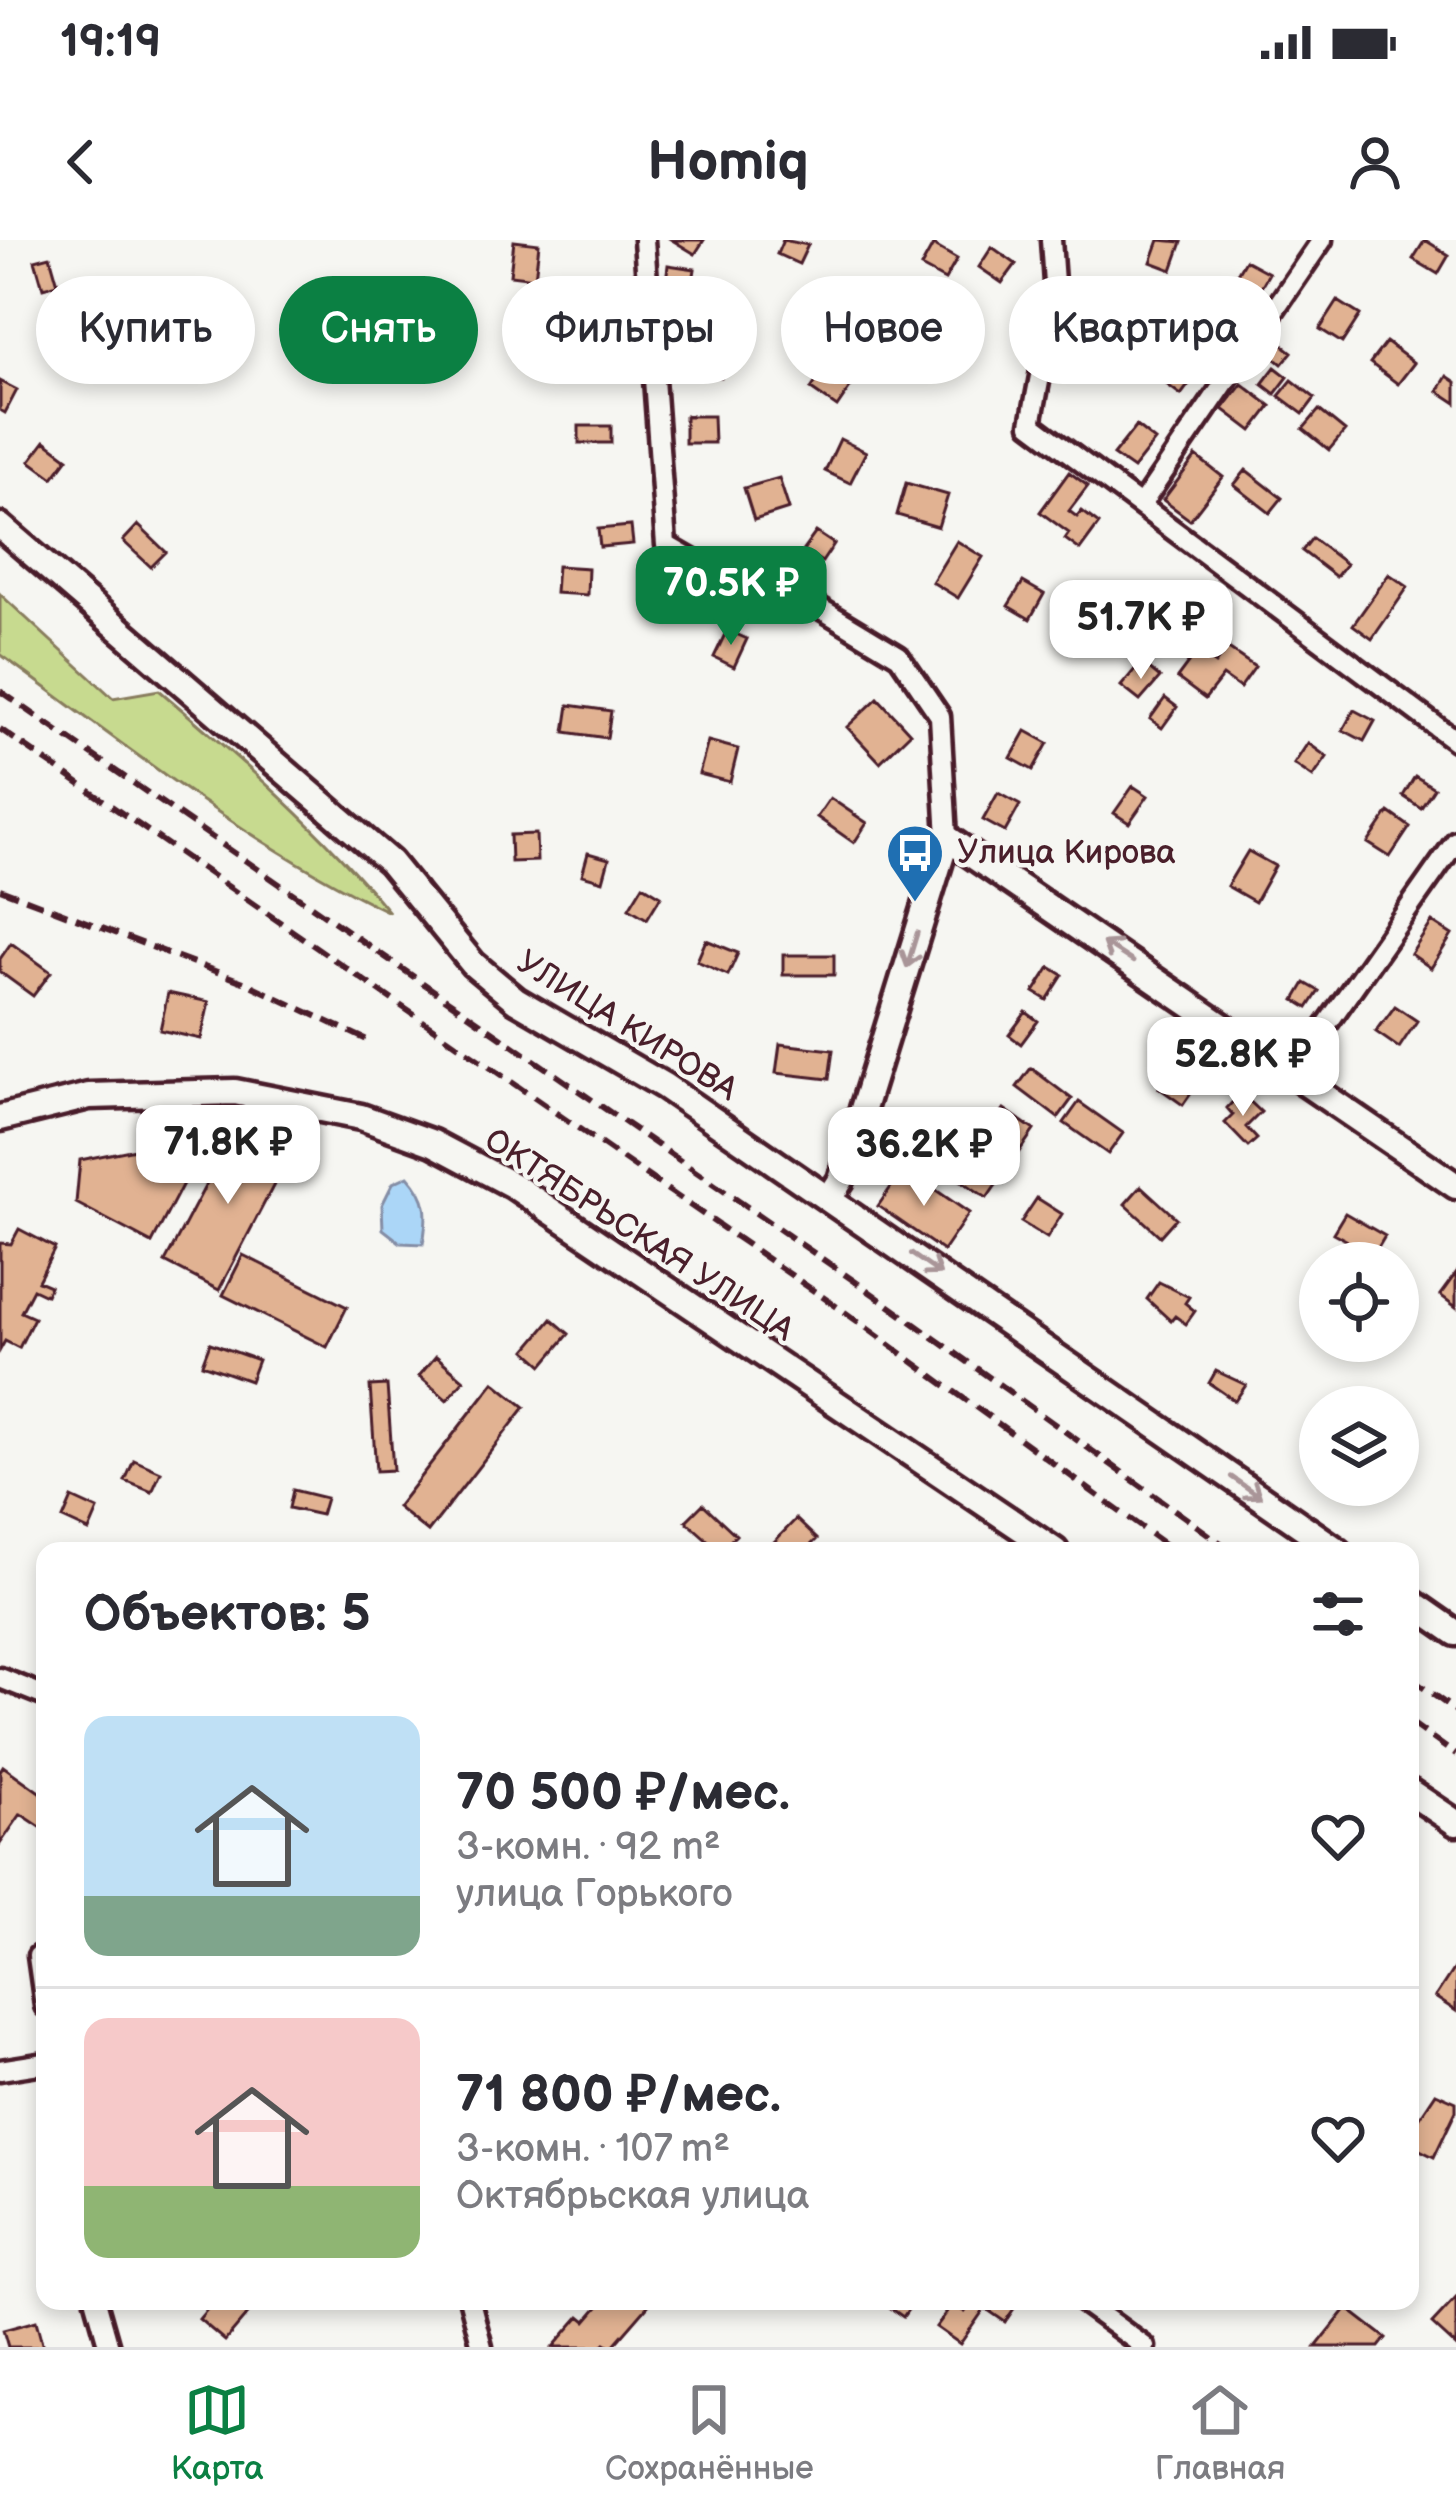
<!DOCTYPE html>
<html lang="ru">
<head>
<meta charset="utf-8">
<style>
  body { margin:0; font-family:"Balsamiq Sans",sans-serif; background:#f2f2f3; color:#2b2b33; height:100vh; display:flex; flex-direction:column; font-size:45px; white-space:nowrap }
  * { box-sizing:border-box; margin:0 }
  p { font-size:39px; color:#7c7c81 }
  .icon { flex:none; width:66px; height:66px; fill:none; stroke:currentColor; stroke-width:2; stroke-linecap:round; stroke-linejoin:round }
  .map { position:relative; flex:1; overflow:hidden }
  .drawer { position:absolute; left:36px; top:1302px; width:1383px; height:768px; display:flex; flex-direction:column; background:#fff; border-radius:24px; box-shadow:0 6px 18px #0003 }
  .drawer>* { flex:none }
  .guide { position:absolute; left:36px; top:36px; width:1386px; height:108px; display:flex; gap:24px }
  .fabs { position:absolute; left:1299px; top:1002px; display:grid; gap:24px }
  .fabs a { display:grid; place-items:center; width:120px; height:120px; border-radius:50%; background:#fff; box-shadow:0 6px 18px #0003; font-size:60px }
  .price { position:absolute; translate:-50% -102px; padding:0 27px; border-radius:24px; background:#fff; color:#222; font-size:39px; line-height:78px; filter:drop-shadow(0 3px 6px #0008) }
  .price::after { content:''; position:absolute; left:50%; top:72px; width:36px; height:27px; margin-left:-18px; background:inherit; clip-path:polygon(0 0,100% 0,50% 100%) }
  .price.active { background:#0b8043; color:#fff }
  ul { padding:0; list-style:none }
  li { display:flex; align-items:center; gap:36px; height:300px; padding:0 48px }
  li+li { border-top:3px solid #e1e1e2 }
  li span { display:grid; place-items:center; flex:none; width:336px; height:240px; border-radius:24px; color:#555 }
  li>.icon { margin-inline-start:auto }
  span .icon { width:144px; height:144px; fill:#fffc; stroke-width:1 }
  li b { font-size:51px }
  h2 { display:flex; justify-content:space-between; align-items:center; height:144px; padding:0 48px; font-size:51px }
  .chip { padding:0 42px; border-radius:54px; background:#fff; box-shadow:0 6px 18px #0003; font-size:42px; line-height:108px }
  .chip.active { background:#0b8043; color:#fff }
  .status { display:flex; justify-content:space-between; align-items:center; height:84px; padding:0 60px; background:#fff; direction:ltr }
  .status svg { height:33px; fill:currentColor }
  header { display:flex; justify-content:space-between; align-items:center; height:156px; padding:0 48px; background:#fff; font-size:54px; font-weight:600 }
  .tab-bar { display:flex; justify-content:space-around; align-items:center; height:168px; border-top:3px solid #e1e1e2; background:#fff; font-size:33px; color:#7c7c81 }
  .tab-bar a { display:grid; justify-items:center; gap:6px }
  .tab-bar .active { color:#0b8043 }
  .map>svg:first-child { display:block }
  .green { fill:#c7da8f; stroke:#887c5d; stroke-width:3 }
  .water { fill:#abd6f7; stroke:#848da5; stroke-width:3 }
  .building { fill:#e1b292; stroke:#4a1f2b; stroke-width:3 }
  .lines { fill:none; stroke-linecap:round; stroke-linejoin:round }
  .minor-casing { stroke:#4a1f2b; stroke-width:27 }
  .tertiary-casing { stroke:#4a1f2b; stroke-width:33 }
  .minor { stroke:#f6f6f2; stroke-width:18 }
  .tertiary { stroke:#f6f6f2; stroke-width:24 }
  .rail { stroke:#4a1f2b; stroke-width:6; stroke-dasharray:18 9; stroke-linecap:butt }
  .oneway { stroke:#a99598 }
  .labels { text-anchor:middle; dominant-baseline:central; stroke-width:9; stroke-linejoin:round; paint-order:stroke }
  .poi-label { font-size:33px; fill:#4a1f2b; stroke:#f6f6f2; text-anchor:start }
  .street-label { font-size:33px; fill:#4a1f2b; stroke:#f6f6f2 }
</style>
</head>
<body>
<div class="status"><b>19:19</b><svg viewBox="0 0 49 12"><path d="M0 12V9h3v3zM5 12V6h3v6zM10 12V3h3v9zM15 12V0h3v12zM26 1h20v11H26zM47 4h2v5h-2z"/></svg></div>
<header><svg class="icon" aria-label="back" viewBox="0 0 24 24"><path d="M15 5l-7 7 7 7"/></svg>Homiq<svg class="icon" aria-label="person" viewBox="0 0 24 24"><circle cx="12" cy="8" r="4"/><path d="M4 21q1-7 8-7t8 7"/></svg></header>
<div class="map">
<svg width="1456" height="2107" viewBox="0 0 1456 2107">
  <rect width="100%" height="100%" fill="#f6f6f2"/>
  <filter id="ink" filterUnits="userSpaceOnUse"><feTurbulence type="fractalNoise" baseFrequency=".00833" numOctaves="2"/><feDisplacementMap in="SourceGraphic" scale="24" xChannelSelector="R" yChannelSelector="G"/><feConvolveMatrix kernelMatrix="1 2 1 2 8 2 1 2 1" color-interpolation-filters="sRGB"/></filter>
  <g filter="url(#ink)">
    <!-- green -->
    <path class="green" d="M 0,354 L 113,458 L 159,450 C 240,519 322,590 389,672 C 248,604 126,506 0,414 Z"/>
    <!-- water -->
    <path class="water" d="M 408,936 C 429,959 428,974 423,1004 L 401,1003 L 383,989 L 382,965 L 393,943 Z"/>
    <!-- building -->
    <path class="building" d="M 672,0 L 704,0 L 695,14 Z
      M 783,0 L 808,5 L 799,24 L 777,14 Z
      M 1159,0 L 1182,2 L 1172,30 L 1151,22 Z
      M 1425,0 L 1449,15 L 1438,34 L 1413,19 Z
      M 514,1 L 539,4 L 535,38 L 510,35 Z
      M 933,5 L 957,19 L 945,40 L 921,27 Z
      M 992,7 L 1016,24 L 1002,43 L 979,27 Z
      M 50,16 L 58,44 L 43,48 L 35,20 Z
      M 1245,20 L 1269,33 L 1252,63 L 1228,49 Z
      M 668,25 L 695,29 L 691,54 L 665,50 Z
      M 1338,61 L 1360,75 L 1342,103 L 1320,89 Z
      M 221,71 L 226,88 L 210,92 L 206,75 Z
      M 101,77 L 105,99 L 89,102 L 85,80 Z
      M 933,81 L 960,97 L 948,116 L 922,101 Z
      M 1127,82 L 1153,98 L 1137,125 L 1111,109 Z
      M 567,94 L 600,96 L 598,128 L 565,126 Z
      M 1274,98 L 1292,112 L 1282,124 L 1265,110 Z
      M 1386,102 L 1414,123 L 1398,144 L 1370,123 Z
      M 690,104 L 723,105 L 721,137 L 688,135 Z
      M 1178,118 L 1198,132 L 1181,155 L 1162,141 Z
      M 826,127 L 852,145 L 837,167 L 811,149 Z
      M 1275,127 L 1288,137 L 1275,154 L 1262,144 Z
      M 1447,136 L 1456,142 L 1456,163 L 1438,151 Z
      M 1292,140 L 1315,158 L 1303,174 L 1279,156 Z
      M 0,141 L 17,150 L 5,173 L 0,170 Z
      M 1242,144 L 1271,166 L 1252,191 L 1223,169 Z
      M 1319,170 L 1345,191 L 1329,210 L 1303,189 Z
      M 685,176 L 713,176 L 714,203 L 685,203 Z
      M 579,186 L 611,186 L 611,203 L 579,203 Z
      M 1136,186 L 1155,201 L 1133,229 L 1113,215 Z
      M 840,199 L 866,212 L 850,243 L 825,231 Z
      M 45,201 L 68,218 L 53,238 L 30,221 Z
      M 1196,216 L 1223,237 L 1190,280 L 1163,260 Z
      M 1246,230 L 1282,258 L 1270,273 L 1234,245 Z
      M 1069,232 L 1088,246 L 1069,271 L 1077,277 L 1082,271 L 1099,284 L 1080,310 L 1065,299 L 1069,293 L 1040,272 Z
      M 779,238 L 789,269 L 754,280 L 744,248 Z
      M 906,243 L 948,255 L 938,287 L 897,275 Z
      M 138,285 L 166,312 L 151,327 L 123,301 Z
      M 631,286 L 633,304 L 600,307 L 598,289 Z
      M 816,292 L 834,304 L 822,322 L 803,310 Z
      M 1312,298 L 1346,324 L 1336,337 L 1302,311 Z
      M 957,301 L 983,317 L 958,358 L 932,342 Z
      M 557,326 L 588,328 L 587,355 L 555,353 Z
      M 1389,334 L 1408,347 L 1372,399 L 1353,385 Z
      M 1023,342 L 1044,354 L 1030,379 L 1008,366 Z
      M 1163,353 L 1178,363 L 1165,383 L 1150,372 Z
      M 727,390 L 747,399 L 734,427 L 714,417 Z
      M 1227,408 L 1255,427 L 1240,448 L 1223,436 L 1205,459 L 1177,438 L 1197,411 L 1215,424 Z
      M 1141,422 L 1160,438 L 1140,461 L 1121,446 Z
      M 878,458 L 910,493 L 880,522 L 847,487 Z
      M 1165,458 L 1177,467 L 1162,488 L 1150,479 Z
      M 569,465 L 611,471 L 607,498 L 565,492 Z
      M 1354,470 L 1375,481 L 1364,501 L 1343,490 Z
      M 1026,491 L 1048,503 L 1033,530 L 1011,518 Z
      M 708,501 L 738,509 L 730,542 L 699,534 Z
      M 1308,503 L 1327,517 L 1313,537 L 1294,524 Z
      M 1415,536 L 1434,548 L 1421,568 L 1403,556 Z
      M 1133,546 L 1148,556 L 1129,583 L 1114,573 Z
      M 998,553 L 1020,565 L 1005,592 L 983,580 Z
      M 830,558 L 867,583 L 854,603 L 817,577 Z
      M 1389,572 L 1410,587 L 1390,617 L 1368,603 Z
      M 536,594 L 537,621 L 511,622 L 510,595 Z
      M 1248,611 L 1275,626 L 1255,662 L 1227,646 Z
      M 588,613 L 609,619 L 603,641 L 582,635 Z
      M 643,645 L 661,656 L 647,679 L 629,668 Z
      M 1432,682 L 1452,695 L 1431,728 L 1411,714 Z
      M 706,700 L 738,713 L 728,735 L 697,721 Z
      M 11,703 L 51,732 L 33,756 L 0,732 L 0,719 Z
      M 783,715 L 834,715 L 834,735 L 783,735 Z
      M 1050,727 L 1063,735 L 1047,760 L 1034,752 Z
      M 1305,743 L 1319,751 L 1308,768 L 1295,760 Z
      M 168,753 L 209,762 L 201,799 L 160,790 Z
      M 1395,766 L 1417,781 L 1399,808 L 1376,792 Z
      M 1026,772 L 1038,781 L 1021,804 L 1009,795 Z
      M 780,804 L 833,810 L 829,839 L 776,833 Z
      M 1177,823 L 1201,839 L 1183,865 L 1159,848 Z
      M 1031,828 L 1072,859 L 1058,878 L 1017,847 Z
      M 1241,853 L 1261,872 L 1246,887 L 1257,899 L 1248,907 L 1225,883 L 1233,875 L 1227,868 Z
      M 1079,862 L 1123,893 L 1108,914 L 1064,883 Z
      M 1004,869 L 1034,890 L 987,958 L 956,937 Z
      M 238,884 L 291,912 L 219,1050 L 165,1022 Z
      M 185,899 L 200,911 L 152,1003 L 76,963 L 80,920 Z
      M 904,928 L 969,973 L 943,1011 L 878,966 Z
      M 1141,946 L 1176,978 L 1160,996 L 1125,964 Z
      M 1037,958 L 1062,974 L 1047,998 L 1021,982 Z
      M 1345,973 L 1385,996 L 1369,1023 L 1353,1023 L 1337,1014 L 1346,1000 L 1333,993 Z
      M 19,989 L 55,1008 L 38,1041 L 50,1046 L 46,1055 L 33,1049 L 21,1072 L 34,1078 L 19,1108 L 5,1101 L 0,1110 L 0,1003 L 11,1004 Z
      M 243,1015 L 347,1067 L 327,1107 L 223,1055 Z
      M 1456,1033 L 1456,1067 L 1440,1055 Z
      M 1159,1042 L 1189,1057 L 1185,1063 L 1195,1071 L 1186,1084 L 1175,1076 L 1171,1081 L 1147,1059 Z
      M 552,1079 L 569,1094 L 543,1125 L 526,1110 Z
      M 210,1103 L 258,1120 L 250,1141 L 202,1124 Z
      M 436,1116 L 464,1140 L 447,1160 L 419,1136 Z
      M 1216,1131 L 1246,1145 L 1235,1161 L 1209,1143 Z
      M 494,1142 L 525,1167 L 428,1292 L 397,1267 Z
      M 387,1145 L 393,1230 L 376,1231 L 370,1146 Z
      M 134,1220 L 161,1232 L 152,1252 L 125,1241 Z
      M 293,1250 L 326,1258 L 321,1275 L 289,1268 Z
      M 72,1258 L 98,1270 L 89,1291 L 63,1279 Z
      M 703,1264 L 736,1295 L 720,1311 L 686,1281 Z
      M 796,1279 L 817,1299 L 805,1311 L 781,1311 L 773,1303 Z
      M 3,1526 L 45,1556 L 45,1590 L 21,1574 L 0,1604 L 0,1531 Z
      M 1456,1725 L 1456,1771 L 1435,1757 Z
      M 1436,1853 L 1456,1862 L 1456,1871 L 1434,1917 L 1410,1905 L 1410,1892 Z
      M 1456,2058 L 1456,2106 L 1432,2084 Z
      M 214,2061 L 259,2061 L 225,2101 L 199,2079 Z
      M 603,2061 L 652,2061 L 612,2107 L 605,2103 L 602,2107 L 553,2107 L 580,2076 L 586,2081 Z
      M 881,2061 L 914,2061 L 903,2077 Z
      M 973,2061 L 1019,2061 L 1005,2082 L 985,2068 L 960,2104 L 936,2087 L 953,2064 L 965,2072 Z
      M 1347,2068 L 1386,2098 L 1379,2107 L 1316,2107 Z
      M 36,2081 L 43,2107 L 8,2107 L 3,2090 Z"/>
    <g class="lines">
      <defs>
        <path id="minor" d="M 644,0 L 666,305 L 711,331 L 818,367 L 899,416 L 940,476 L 947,598
          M 1051,0 L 1055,57 L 1031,184 L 1456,501
          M 1141,265 L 1322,0
          M 1292,834 L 1456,601
          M 0,1438 L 45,1456
          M 38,1716 L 45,1766
          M 0,1830 L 45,1823
          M 96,2061 L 109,2107
          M 470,2061 L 482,2107
          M 1082,2061 L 1145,2107"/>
        <path id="tertiary" d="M 0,286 L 390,622 L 473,724 L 516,760 L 664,846 L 1338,1311
          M 0,878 L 89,856 L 235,852 L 361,877 L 433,903 L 514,946 L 1055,1311
          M 830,957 L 841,940 L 947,598 L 1456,946
          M 1410,1361 L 1456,1393
          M 1410,1552 L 1456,1583"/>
      </defs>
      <!-- minor casing -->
      <use href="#minor" class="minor-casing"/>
      <!-- tertiary casing -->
      <use href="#tertiary" class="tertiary-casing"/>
      <!-- minor -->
      <use href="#minor" class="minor"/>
      <!-- tertiary -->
      <use href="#tertiary" class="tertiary"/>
      <!-- rail -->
      <path class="rail" d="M 0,451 L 863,1047 L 1232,1311
        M 0,489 L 846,1073 L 1174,1311
        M 0,649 L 246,743 L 367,800
        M 1410,1438 L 1456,1471
        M 1410,1482 L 1456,1515"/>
    </g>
    <!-- one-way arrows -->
    <defs><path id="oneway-shaft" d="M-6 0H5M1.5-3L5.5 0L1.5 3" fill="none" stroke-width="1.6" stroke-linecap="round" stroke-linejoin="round" transform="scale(3)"/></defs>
    <g class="oneway">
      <use href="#oneway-shaft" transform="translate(912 710) rotate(107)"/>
      <use href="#oneway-shaft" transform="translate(1118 712) rotate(-147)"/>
      <use href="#oneway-shaft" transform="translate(926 1024) rotate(35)"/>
      <use href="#oneway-shaft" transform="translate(1246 1247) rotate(35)"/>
    </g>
  </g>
  <!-- icons -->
  <defs>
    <symbol id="bus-pin" viewBox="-11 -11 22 30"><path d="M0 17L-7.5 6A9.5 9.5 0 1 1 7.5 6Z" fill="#1f6fb2" stroke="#f6f6f2"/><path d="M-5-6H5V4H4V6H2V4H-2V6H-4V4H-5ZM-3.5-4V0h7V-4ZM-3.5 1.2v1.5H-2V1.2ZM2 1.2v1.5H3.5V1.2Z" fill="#fff"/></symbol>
  </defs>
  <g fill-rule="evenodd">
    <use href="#bus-pin" x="882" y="580" width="66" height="90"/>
  </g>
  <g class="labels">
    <!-- poi labels -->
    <g class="poi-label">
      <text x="957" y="613">Улица Кирова</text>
    </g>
    <!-- street labels -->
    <g class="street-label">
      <text transform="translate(627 786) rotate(32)">УЛИЦА КИРОВА</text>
      <text transform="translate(639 995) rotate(33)">ОКТЯБРЬСКАЯ УЛИЦА</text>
    </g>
  </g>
</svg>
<div class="fabs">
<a><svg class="icon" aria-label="locate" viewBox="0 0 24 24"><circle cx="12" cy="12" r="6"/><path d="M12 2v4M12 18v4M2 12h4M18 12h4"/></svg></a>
<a><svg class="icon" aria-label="layers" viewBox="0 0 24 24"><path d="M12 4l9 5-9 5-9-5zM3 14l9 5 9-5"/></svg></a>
</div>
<b class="price active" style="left:731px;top:408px">70.5K ₽</b>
<b class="price" style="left:1141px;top:442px">51.7K ₽</b>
<b class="price" style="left:1243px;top:879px">52.8K ₽</b>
<b class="price" style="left:228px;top:967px">71.8K ₽</b>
<b class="price" style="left:924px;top:969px">36.2K ₽</b>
<div class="guide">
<a class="chip">Купить</a>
<a class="chip active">Снять</a>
<a class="chip">Фильтры</a>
<a class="chip">Новое</a>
<a class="chip">Квартира</a>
</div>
<section class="drawer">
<h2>Объектов: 5<svg class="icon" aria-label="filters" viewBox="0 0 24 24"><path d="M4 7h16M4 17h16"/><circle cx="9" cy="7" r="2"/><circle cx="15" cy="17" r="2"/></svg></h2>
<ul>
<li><span style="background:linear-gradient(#bfe0f5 75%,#7fa58c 0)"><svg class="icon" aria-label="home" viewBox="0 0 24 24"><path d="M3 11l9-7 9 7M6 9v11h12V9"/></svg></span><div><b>70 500 ₽/мес.</b><p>3-комн. · 92 m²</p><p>улица Горького</p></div><svg class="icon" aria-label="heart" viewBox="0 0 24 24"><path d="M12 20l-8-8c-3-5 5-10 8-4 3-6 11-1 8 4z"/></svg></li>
<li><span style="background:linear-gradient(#f6c9c9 70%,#8fb573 0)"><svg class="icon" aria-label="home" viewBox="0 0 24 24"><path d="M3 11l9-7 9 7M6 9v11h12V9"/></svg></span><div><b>71 800 ₽/мес.</b><p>3-комн. · 107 m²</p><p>Октябрьская улица</p></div><svg class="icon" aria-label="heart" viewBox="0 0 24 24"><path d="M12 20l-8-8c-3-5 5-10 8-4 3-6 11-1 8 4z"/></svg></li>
</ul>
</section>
</div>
<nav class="tab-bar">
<a class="active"><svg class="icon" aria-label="map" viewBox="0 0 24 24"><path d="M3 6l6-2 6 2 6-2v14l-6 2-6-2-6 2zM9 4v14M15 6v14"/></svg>Карта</a>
<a><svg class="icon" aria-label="saved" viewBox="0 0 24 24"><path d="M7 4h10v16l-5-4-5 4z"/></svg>Сохранённые</a>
<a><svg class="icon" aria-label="home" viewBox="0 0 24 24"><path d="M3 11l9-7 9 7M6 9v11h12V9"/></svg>Главная</a>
</nav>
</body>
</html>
